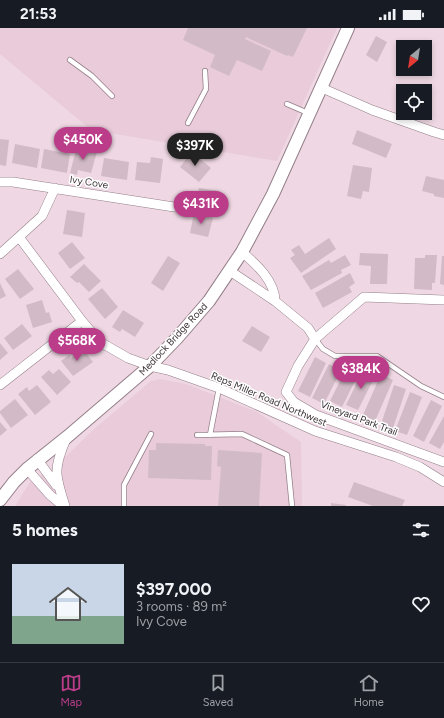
<!DOCTYPE html>
<html lang="en">
<head>
<meta charset="utf-8">
<style>
  body { margin:0; font-family:Figtree,sans-serif; background:#20242c; color:#f1f3f6; height:100vh; display:flex; flex-direction:column; font-size:15px; white-space:nowrap }
  * { box-sizing:border-box; margin:0 }
  p { font-size:13px; color:#9ea1a6 }
  .icon { flex:none; width:22px; height:22px; fill:none; stroke:currentColor; stroke-width:2; stroke-linecap:round; stroke-linejoin:round }
  .map { position:relative; height:478px; overflow:hidden }
  .details { display:flex; flex-direction:column; background:#171b24; flex:1 }
  .details>* { flex:none }
  .needle { width:26px; rotate:210deg }
  .tools { position:absolute; left:396px; top:12px; display:grid; gap:8px }
  .tools a { display:grid; place-items:center; width:36px; height:36px; border-radius:0px; background:#171b24; box-shadow:0 2px 6px #0003; font-size:20px }
  .price { position:absolute; translate:-50% -34px; padding:0 9px; border-radius:14px; background:#bb3d8a; color:#fff; font-size:13px; line-height:26px; filter:drop-shadow(0 1px 2px #0008) }
  .price::after { content:''; position:absolute; left:50%; top:24px; width:12px; height:9px; margin-left:-6px; background:inherit; clip-path:polygon(0 0,100% 0,50% 100%) }
  .price.on { background:#222; color:#fff }
  ul { padding:0; list-style:none }
  li { display:flex; align-items:center; gap:12px; height:100px; padding:0 12px }
  li+li { border-top:1px solid #363941 }
  li span { display:grid; place-items:center; flex:none; width:112px; height:80px; border-radius:0px; color:#555 }
  li>.icon { margin-inline-start:auto }
  span .icon { width:48px; height:48px; fill:#fffc; stroke-width:1 }
  li b { font-size:17px }
  h2 { display:flex; justify-content:space-between; align-items:center; height:48px; padding:0 12px; font-size:17px }
  .status { display:flex; justify-content:space-between; align-items:center; height:28px; padding:0 20px; background:#171b24; direction:ltr }
  .status svg { height:11px; fill:currentColor }
  .dock { display:flex; justify-content:space-around; align-items:center; height:56px; border-top:1px solid #363941; background:#171b24; font-size:11px; color:#9ea1a6 }
  .dock a { display:grid; justify-items:center; gap:2px }
  .dock .on { color:#bb3d8a }
  .map>svg:first-child { display:block }
  .built { fill:#e9cbda }
  .building { fill:#d2bbc6 }
  .lines { fill:none; stroke-linecap:round; stroke-linejoin:round }
  .service-casing { stroke:#947f89; stroke-width:6 }
  .minor-casing { stroke:#947f89; stroke-width:10 }
  .tertiary-casing { stroke:#947f89; stroke-width:14 }
  .service { stroke:#fff; stroke-width:4.5 }
  .minor { stroke:#fff; stroke-width:9 }
  .tertiary { stroke:#fff; stroke-width:12 }
  .labels { text-anchor:middle; dominant-baseline:central; stroke-width:3; stroke-linejoin:round; paint-order:stroke }
  .street-label { font-size:10px; fill:#3c3337; stroke:#fff }
</style>
</head>
<body>
<div class="status"><b>21:53</b><svg viewBox="0 0 49 12"><path d="M0 12V9h3v3zM5 12V6h3v6zM10 12V3h3v9zM15 12V0h3v12zM26 1h20v11H26zM47 4h2v5h-2z"/></svg></div>
<div class="map">
<svg width="444" height="478" viewBox="0 0 444 478">
  <rect width="100%" height="100%" fill="#efd8e3"/>
  <!-- built -->
  <path class="built" d="M 0,0 L 337,0 L 277,133 L 91,102 L 0,26 Z
    M 160,351 L 186,356 L 257,384 L 301,414 L 302,478 L 15,478 L 30,454 L 58,436 L 94,401 L 151,353 Z"/>
  <!-- building -->
  <path class="building" d="M 188,0 L 307,0 L 293,29 L 288,27 L 287,28 L 246,9 L 245,11 L 271,23 L 262,43 L 237,32 L 229,48 L 210,39 L 215,27 L 183,12 Z
    M 376,8 L 387,14 L 377,34 L 366,27 Z
    M 357,102 L 392,116 L 386,130 L 352,116 Z
    M 0,111 L 9,112 L 6,138 L 0,137 Z
    M 15,116 L 40,121 L 37,140 L 12,135 Z
    M 77,118 L 97,124 L 91,145 L 78,142 L 77,147 L 70,145 Z
    M 44,121 L 70,126 L 67,145 L 41,140 Z
    M 192,124 L 211,140 L 199,154 L 180,139 Z
    M 151,129 L 163,131 L 160,155 L 135,152 L 137,134 L 150,135 Z
    M 104,130 L 129,134 L 127,152 L 101,148 Z
    M 353,137 L 372,140 L 369,164 L 363,163 L 361,171 L 347,168 Z
    M 426,148 L 444,152 L 444,170 L 434,168 L 434,166 L 422,163 Z
    M 199,160 L 219,163 L 216,183 L 196,180 Z
    M 67,182 L 85,185 L 82,209 L 63,206 Z
    M 194,185 L 213,190 L 208,209 L 190,205 Z
    M 329,210 L 336,221 L 301,245 L 290,230 L 295,227 L 291,222 L 299,217 L 305,226 Z
    M 72,214 L 85,230 L 70,241 L 58,225 Z
    M 360,225 L 388,226 L 387,256 L 370,256 L 371,238 L 359,237 Z
    M 345,227 L 351,237 L 341,242 L 342,245 L 311,262 L 302,248 L 329,232 L 331,235 Z
    M 425,227 L 437,227 L 435,255 L 432,255 L 432,262 L 414,261 L 415,230 L 425,230 Z
    M 168,228 L 180,235 L 163,263 L 151,255 Z
    M 442,228 L 444,228 L 444,257 L 440,256 Z
    M 84,236 L 101,253 L 89,264 L 79,254 L 77,255 L 70,249 Z
    M 18,241 L 34,261 L 20,271 L 5,251 Z
    M 350,245 L 355,255 L 349,259 L 352,264 L 323,280 L 315,265 Z
    M 0,255 L 6,268 L 0,271 Z
    M 102,260 L 118,279 L 105,291 L 88,271 Z
    M 42,272 L 46,285 L 49,284 L 52,294 L 33,300 L 26,277 Z
    M 123,282 L 144,295 L 135,309 L 122,301 L 120,304 L 112,299 Z
    M 22,296 L 32,308 L 13,322 L 4,310 Z
    M 252,298 L 270,309 L 261,324 L 242,313 Z
    M 0,315 L 8,325 L 0,332 Z
    M 83,321 L 93,334 L 73,348 L 61,333 L 69,327 L 71,330 Z
    M 315,329 L 326,335 L 310,369 L 298,363 Z
    M 329,336 L 341,342 L 324,376 L 312,370 Z
    M 347,339 L 359,345 L 342,379 L 330,373 Z
    M 59,341 L 71,354 L 57,367 L 41,349 L 49,342 L 53,346 Z
    M 363,342 L 375,348 L 358,382 L 346,377 Z
    M 381,346 L 393,352 L 375,393 L 363,387 Z
    M 37,357 L 51,374 L 35,387 L 18,366 L 27,359 L 29,363 Z
    M 394,357 L 406,361 L 393,400 L 381,396 Z
    M 410,364 L 422,369 L 407,407 L 395,403 Z
    M 15,371 L 28,387 L 11,400 L 0,385 L 0,383 Z
    M 431,372 L 442,378 L 424,414 L 413,408 Z
    M 444,388 L 444,414 L 440,421 L 429,415 Z
    M 0,394 L 7,402 L 0,408 Z
    M 156,415 L 205,416 L 205,418 L 212,418 L 211,452 L 148,450 L 149,422 L 156,422 Z
    M 218,422 L 262,425 L 259,478 L 218,478 L 221,439 L 217,438 Z
    M 354,454 L 405,472 L 402,478 L 373,478 L 348,469 Z
    M 331,475 L 346,477 L 346,478 L 331,478 Z"/>
  <g class="lines">
    <defs>
      <path id="service" d="M 70,32 L 92,48 L 112,68
        M 287,76 L 308,85
        M 188,95 L 206,61 L 205,43
        M 315,311 L 323,321 L 335,328 L 377,328 L 421,358 L 444,369
        M 197,407 L 242,406 L 287,427 L 292,478
        M 210,407 L 219,360
        M 124,478 L 124,457 L 151,406"/>
      <path id="minor" d="M 322,60 L 372,82 L 434,104 L 444,107
        M 0,154 L 13,154 L 174,179
        M 19,209 L 82,293 L 100,314 L 128,330 L 150,338 L 168,342 L 219,360 L 315,403 L 396,429 L 420,439 L 444,454
        M 242,224 C 256,236 275,253 275,273 L 308,300 L 315,311
        M 0,226 L 42,188 L 55,160
        M 230,243 L 275,273
        M 444,272 L 364,269 L 315,311 L 298,338 L 286,364 L 294,374 L 316,387 L 444,434
        M 0,357 L 82,293
        M 37,431 L 56,457
        M 27,441 L 50,467 L 63,478
        M 65,478 C 55,447 53,441 66,411"/>
      <path id="tertiary" d="M 0,472 L 14,454 L 27,441 L 67,409 L 150,338 L 177,310 L 209,273 L 242,224 L 273,166 L 348,0"/>
    </defs>
    <!-- service casing -->
    <use href="#service" class="service-casing"/>
    <!-- minor casing -->
    <use href="#minor" class="minor-casing"/>
    <!-- tertiary casing -->
    <use href="#tertiary" class="tertiary-casing"/>
    <!-- service -->
    <use href="#service" class="service"/>
    <!-- minor -->
    <use href="#minor" class="minor"/>
    <!-- tertiary -->
    <use href="#tertiary" class="tertiary"/>
  </g>
  <g class="labels">
    <!-- street labels -->
    <g class="street-label">
      <text transform="translate(89 154) rotate(9)">Ivy Cove</text>
      <text transform="translate(173 311) rotate(-47)">Medlock Bridge Road</text>
      <text transform="translate(269 371) rotate(23)">Reps Miller Road Northwest</text>
      <text transform="translate(359 390) rotate(21)">Vineyard Park Trail</text>
    </g>
  </g>
</svg>
<div class="tools">
<a><svg class="needle" viewBox="-14 -14 28 28"><path d="M0-13l5 13h-10z" fill="#e53935"/><path d="M0 13l5-13h-10z" fill="#9ea1a6"/></svg></a>
<a><svg class="icon" aria-label="locate" viewBox="0 0 24 24"><circle cx="12" cy="12" r="6"/><path d="M12 2v4M12 18v4M2 12h4M18 12h4"/></svg></a>
</div>
<b class="price" style="left:83px;top:133px">$450K</b>
<b class="price on" style="left:195px;top:139px">$397K</b>
<b class="price" style="left:201px;top:197px">$431K</b>
<b class="price" style="left:77px;top:334px">$568K</b>
<b class="price" style="left:361px;top:362px">$384K</b>
</div>
<section class="details">
<h2>5 homes<svg class="icon" aria-label="filters" viewBox="0 0 24 24"><path d="M4 7h16M4 17h16"/><circle cx="9" cy="7" r="2"/><circle cx="15" cy="17" r="2"/></svg></h2>
<ul>
<li><span style="background:linear-gradient(#c9d6e8 65%,#7fa58c 0)"><svg class="icon" aria-label="home" viewBox="0 0 24 24"><path d="M3 11l9-7 9 7M6 9v11h12V9"/></svg></span><div><b>$397,000</b><p>3 rooms · 89 m²</p><p>Ivy Cove</p></div><svg class="icon" aria-label="heart" viewBox="0 0 24 24"><path d="M12 20l-8-8c-3-5 5-10 8-4 3-6 11-1 8 4z"/></svg></li>
</ul>
</section>
<nav class="dock">
<a class="on"><svg class="icon" aria-label="map" viewBox="0 0 24 24"><path d="M3 6l6-2 6 2 6-2v14l-6 2-6-2-6 2zM9 4v14M15 6v14"/></svg>Map</a>
<a><svg class="icon" aria-label="saved" viewBox="0 0 24 24"><path d="M7 4h10v16l-5-4-5 4z"/></svg>Saved</a>
<a><svg class="icon" aria-label="home" viewBox="0 0 24 24"><path d="M3 11l9-7 9 7M6 9v11h12V9"/></svg>Home</a>
</nav>
</body>
</html>
